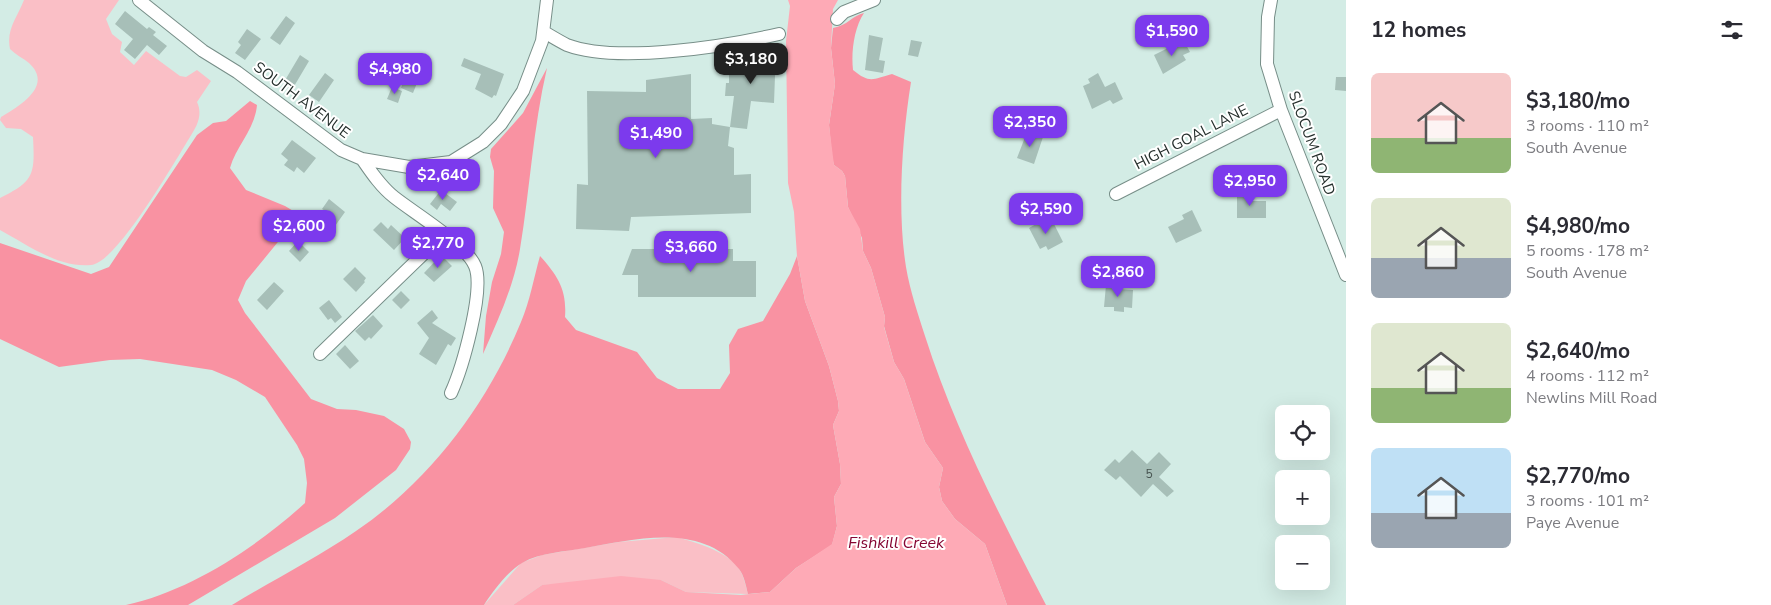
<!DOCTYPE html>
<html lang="en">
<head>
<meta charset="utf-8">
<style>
  body { margin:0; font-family:"Nunito Sans",sans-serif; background:#f7f7f7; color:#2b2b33; height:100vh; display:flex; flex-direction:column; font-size:19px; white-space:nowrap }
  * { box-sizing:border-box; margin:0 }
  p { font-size:16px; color:#7c7c81 }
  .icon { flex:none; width:28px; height:28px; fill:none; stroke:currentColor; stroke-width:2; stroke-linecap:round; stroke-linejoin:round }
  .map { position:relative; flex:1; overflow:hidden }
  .panel { display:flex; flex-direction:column; background:#fff; width:425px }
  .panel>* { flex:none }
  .buttons { position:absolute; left:1275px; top:405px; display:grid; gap:10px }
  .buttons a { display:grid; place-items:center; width:55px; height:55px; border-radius:8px; background:#fff; box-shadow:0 5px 20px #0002; font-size:25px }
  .price { position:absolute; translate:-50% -42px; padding:0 11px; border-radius:10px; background:#7c3aed; color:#fff; font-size:16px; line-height:32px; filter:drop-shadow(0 1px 2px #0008) }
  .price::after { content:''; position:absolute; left:50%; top:30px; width:15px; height:11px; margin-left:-8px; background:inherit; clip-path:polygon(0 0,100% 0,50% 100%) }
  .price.active { background:#222; color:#fff }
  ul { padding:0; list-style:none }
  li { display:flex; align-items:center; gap:15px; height:125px; padding:0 25px }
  li span { display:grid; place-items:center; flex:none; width:140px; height:100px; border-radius:8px; color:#555 }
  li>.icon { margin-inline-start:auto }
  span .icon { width:60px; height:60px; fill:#fffc; stroke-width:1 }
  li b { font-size:21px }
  h2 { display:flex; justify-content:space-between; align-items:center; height:60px; padding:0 25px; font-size:21px }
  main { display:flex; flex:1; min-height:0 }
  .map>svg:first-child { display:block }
  .green { fill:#fabfc6 }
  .forest { fill:#f992a2 }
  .water { fill:#feaab6 }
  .building { fill:#a7bfb8 }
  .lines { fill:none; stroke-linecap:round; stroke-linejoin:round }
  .minor-casing { stroke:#778e88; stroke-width:14 }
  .minor { stroke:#fff; stroke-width:12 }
  .labels { text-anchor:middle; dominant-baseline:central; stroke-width:4; stroke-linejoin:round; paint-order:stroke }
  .number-label { font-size:12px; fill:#46534f }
  .street-label { font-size:15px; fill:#252f2c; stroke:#fff }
  .water-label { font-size:16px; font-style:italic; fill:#850633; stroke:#fff }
</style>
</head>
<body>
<main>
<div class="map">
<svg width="1346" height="605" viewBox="0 0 1346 605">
  <rect width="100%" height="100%" fill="#d3ece5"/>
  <!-- green -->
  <path class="green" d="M 24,0 L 119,0 L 106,19 L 112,34 L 122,42 L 120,52 L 134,65 L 146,51 L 180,76 L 186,77 L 197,70 L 211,81 L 197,102 C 203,115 197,126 190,137 C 175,161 117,263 91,265 C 58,268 28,245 0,230 L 0,198 C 34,181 35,175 33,137 L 21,129 L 6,128 L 0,120 L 1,117 C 19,106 54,86 29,63 C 23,58 16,55 10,49 C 6,29 17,18 24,0 Z
    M 677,537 C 697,543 731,552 741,572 C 744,578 746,587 748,594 L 686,592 L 661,580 L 542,585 L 513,605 L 484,605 L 521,563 L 542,555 L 619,542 Z"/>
  <!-- forest -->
  <path class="forest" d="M 864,13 C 854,28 851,52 853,70 C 870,84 873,79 892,74 L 911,82 C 902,138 897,211 906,267 C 910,291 918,314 925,336 C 955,430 1001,518 1046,605 L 1007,605 L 985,544 L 955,519 L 942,501 L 939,487 L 943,468 L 925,442 L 904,379 L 894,362 L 884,326 L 885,317 L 871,268 L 863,251 L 862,238 L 848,207 L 845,176 L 842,171 L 834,165 L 832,157 L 829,125 L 835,84 L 831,48 L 833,28 C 847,26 853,15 864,13 Z
    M 547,68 C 533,128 530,189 520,249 C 514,286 498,320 483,354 L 486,316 L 492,282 L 501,254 L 504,232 L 493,208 L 494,171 L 490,157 L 491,149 L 523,113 Z
    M 250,101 L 257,105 C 255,129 236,146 230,168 L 246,190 L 285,206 L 300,215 L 246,281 L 238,300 L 245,313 L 311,399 L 337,409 L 356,410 L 384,416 L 404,429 L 411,442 L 410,449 L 396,470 L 335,518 L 188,605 L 126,605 C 190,591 257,547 305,503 L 307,483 L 304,459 L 297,445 L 265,397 L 236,380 L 212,370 L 140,359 L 110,360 L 59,367 L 0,339 L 0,243 L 91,274 L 109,267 L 197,135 L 213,123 L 226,121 Z
    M 540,256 C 558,276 567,290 565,317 L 576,330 L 637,352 L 657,378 L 678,389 L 720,389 L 730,373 L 729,345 L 738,329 L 763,321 L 790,274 L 797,256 L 805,301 L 829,366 L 838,401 L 839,411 L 833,425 L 840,464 L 841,484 L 834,497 L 837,526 L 832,545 L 796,568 L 770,592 L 748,594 C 746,586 744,575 739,569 C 702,522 635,539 585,548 C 565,552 541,552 522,563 C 508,571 493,591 484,605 L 232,605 C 273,580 317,558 356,531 C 430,481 488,403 521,322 C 530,301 534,277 540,256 Z"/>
  <!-- water -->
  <path class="water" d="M 788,0 L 838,0 L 833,9 L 831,48 L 835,84 L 829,125 L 834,165 L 842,171 L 845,176 L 848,207 L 860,229 L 863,251 L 871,268 L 885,317 L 884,327 L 894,362 L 904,379 L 925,442 L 943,468 L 939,487 L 942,501 L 955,519 L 985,544 L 1007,605 L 513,605 L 542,585 L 621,576 L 661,580 L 686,592 L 741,595 L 770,592 L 796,568 L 832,544 L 837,526 L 834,497 L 841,484 L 840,464 L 833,425 L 839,411 L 838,401 L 829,366 L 805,301 L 797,256 L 794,212 L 788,183 L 786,41 L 790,6 Z"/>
  <!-- building -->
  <path class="building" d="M 125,11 L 147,29 L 149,27 L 156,32 L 153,35 L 167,46 L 159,55 L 147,45 L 135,59 L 124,50 L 133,39 L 115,24 Z
    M 286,16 L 295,23 L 280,45 L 270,38 Z
    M 247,29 L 261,39 L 245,60 L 235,53 L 241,45 L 238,42 Z
    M 869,35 L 883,38 L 879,60 L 885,61 L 883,73 L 865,70 Z
    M 911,40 L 922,42 L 918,57 L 908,55 Z
    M 1178,43 L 1179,46 L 1185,43 L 1190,52 L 1183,55 L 1186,60 L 1163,74 L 1154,55 Z
    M 776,49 L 774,103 L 751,101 L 747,129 L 730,127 L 734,96 L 725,96 L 726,83 L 729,83 L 729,68 L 737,68 L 738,58 L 750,58 L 750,53 Z
    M 300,55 L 309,61 L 293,88 L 284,82 Z
    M 464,58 L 504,74 L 496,96 L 494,95 L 492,98 L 475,89 L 481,74 L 461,66 Z
    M 409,68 L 421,73 L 413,93 L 401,88 Z
    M 325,73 L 334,80 L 319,102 L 309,95 Z
    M 1098,73 L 1105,87 L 1115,82 L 1123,99 L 1113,104 L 1110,100 L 1092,109 L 1083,86 L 1090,83 L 1088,79 Z
    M 691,74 L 691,119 L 712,118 L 712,124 L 730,127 L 728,146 L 734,148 L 734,175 L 751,174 L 751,213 L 631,217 L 629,231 L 576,229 L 577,184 L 588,185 L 587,91 L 646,92 L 646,80 Z
    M 1336,77 L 1346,77 L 1346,91 L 1335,90 Z
    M 392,87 L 402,91 L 398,103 L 387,99 Z
    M 1027,132 L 1043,137 L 1034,164 L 1017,158 Z
    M 292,140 L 316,158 L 304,173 L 297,167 L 294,172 L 284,165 L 288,160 L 281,154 Z
    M 441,190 L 457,202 L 450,211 L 441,204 L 437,210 L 430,204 Z
    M 1237,190 L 1249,190 L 1249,201 L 1266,201 L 1266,218 L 1237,218 Z
    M 329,199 L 345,212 L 335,226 L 324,217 L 327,212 L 322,209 Z
    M 1192,210 L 1202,231 L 1176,243 L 1168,227 L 1184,219 L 1182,215 Z
    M 1047,218 L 1050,224 L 1053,222 L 1063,242 L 1048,250 L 1046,246 L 1040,249 L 1029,228 Z
    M 381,222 L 388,229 L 391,225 L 405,238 L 394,250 L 373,230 Z
    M 298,241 L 309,252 L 300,262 L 289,251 Z
    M 632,249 L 733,249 L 733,261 L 756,261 L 756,297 L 638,297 L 638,275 L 622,275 Z
    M 441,255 L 452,266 L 434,282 L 424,273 Z
    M 355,267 L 366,278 L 364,281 L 365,282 L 356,292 L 343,279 Z
    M 274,282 L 284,291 L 267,310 L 257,300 Z
    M 1106,285 L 1117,286 L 1117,289 L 1133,290 L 1132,308 L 1124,307 L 1124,312 L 1114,311 L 1114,307 L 1104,307 Z
    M 401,291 L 410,300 L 401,309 L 392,300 Z
    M 329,300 L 342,317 L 335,323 L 331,318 L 328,320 L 319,308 Z
    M 432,310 L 438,318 L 432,323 L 456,338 L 451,346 L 448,344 L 436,365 L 419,354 L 429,338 L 417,323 Z
    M 373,315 L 383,326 L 371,339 L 369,337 L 365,341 L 355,331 Z
    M 345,345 L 359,361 L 350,369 L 336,354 Z
    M 1132,450 L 1147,464 L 1159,452 L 1171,464 L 1159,477 L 1174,491 L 1167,497 L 1153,484 L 1141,497 L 1120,476 L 1116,480 L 1104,470 L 1115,459 L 1119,463 Z"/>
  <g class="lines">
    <defs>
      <path id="minor" d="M 139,0 L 203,51 L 237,72 L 341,150 L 362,159 L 409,167 L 451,162 L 483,142 L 501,124 L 523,91 L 542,41 L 547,0
        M 1271,0 L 1268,17 L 1267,64 L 1281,110 L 1346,275
        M 837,19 L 844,12 L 874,0
        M 544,32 C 551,36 559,41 567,45 C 617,64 727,46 779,34
        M 362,159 C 371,172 381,187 394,197 C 414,213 466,244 475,266 C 485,290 462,369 451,393
        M 1116,194 L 1281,110
        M 320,354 L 444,234"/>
    </defs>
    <!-- minor casing -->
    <use href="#minor" class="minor-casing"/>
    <!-- minor -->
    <use href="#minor" class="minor"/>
  </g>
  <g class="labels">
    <!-- number labels -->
    <g class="number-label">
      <text x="1149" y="474">5</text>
    </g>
    <!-- street labels -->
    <g class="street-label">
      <text transform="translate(302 100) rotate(37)">SOUTH AVENUE</text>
      <text transform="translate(1191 137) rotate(-27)">HIGH GOAL LANE</text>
      <text transform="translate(1312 143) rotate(70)">SLOCUM ROAD</text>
    </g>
    <!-- water labels -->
    <g class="water-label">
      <text x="896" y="543">Fishkill Creek</text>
    </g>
  </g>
</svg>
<div class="buttons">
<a><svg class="icon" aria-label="locate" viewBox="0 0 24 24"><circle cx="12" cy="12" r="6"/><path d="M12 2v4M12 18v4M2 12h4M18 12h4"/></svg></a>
<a>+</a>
<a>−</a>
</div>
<b class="price" style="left:1172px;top:57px">$1,590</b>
<b class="price active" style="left:751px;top:85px">$3,180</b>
<b class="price" style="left:395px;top:95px">$4,980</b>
<b class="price" style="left:1030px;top:148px">$2,350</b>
<b class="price" style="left:656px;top:159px">$1,490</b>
<b class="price" style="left:443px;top:201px">$2,640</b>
<b class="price" style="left:1250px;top:207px">$2,950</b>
<b class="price" style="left:1046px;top:235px">$2,590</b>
<b class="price" style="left:299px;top:252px">$2,600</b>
<b class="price" style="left:438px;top:269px">$2,770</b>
<b class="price" style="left:691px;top:273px">$3,660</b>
<b class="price" style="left:1118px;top:298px">$2,860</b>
</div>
<section class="panel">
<h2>12 homes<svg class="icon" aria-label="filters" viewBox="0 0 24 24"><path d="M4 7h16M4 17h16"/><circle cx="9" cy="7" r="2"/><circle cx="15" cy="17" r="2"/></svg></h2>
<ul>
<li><span style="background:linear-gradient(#f6c9c9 65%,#8fb573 0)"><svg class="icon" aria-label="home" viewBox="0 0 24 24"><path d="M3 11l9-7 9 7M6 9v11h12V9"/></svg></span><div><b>$3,180/mo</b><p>3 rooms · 110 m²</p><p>South Avenue</p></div></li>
<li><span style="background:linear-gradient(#dfe7d0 60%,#9aa5b1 0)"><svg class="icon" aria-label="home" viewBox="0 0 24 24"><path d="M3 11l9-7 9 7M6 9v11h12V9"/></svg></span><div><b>$4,980/mo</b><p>5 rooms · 178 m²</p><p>South Avenue</p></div></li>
<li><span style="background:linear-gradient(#dfe7d0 65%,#8fb573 0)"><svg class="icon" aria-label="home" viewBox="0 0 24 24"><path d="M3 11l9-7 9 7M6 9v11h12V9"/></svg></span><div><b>$2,640/mo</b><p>4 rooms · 112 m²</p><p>Newlins Mill Road</p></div></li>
<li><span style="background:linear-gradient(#bfe0f5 65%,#9aa5b1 0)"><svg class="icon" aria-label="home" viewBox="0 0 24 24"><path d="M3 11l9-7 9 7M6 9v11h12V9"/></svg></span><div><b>$2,770/mo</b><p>3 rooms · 101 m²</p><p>Paye Avenue</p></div></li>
</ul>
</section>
</main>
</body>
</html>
